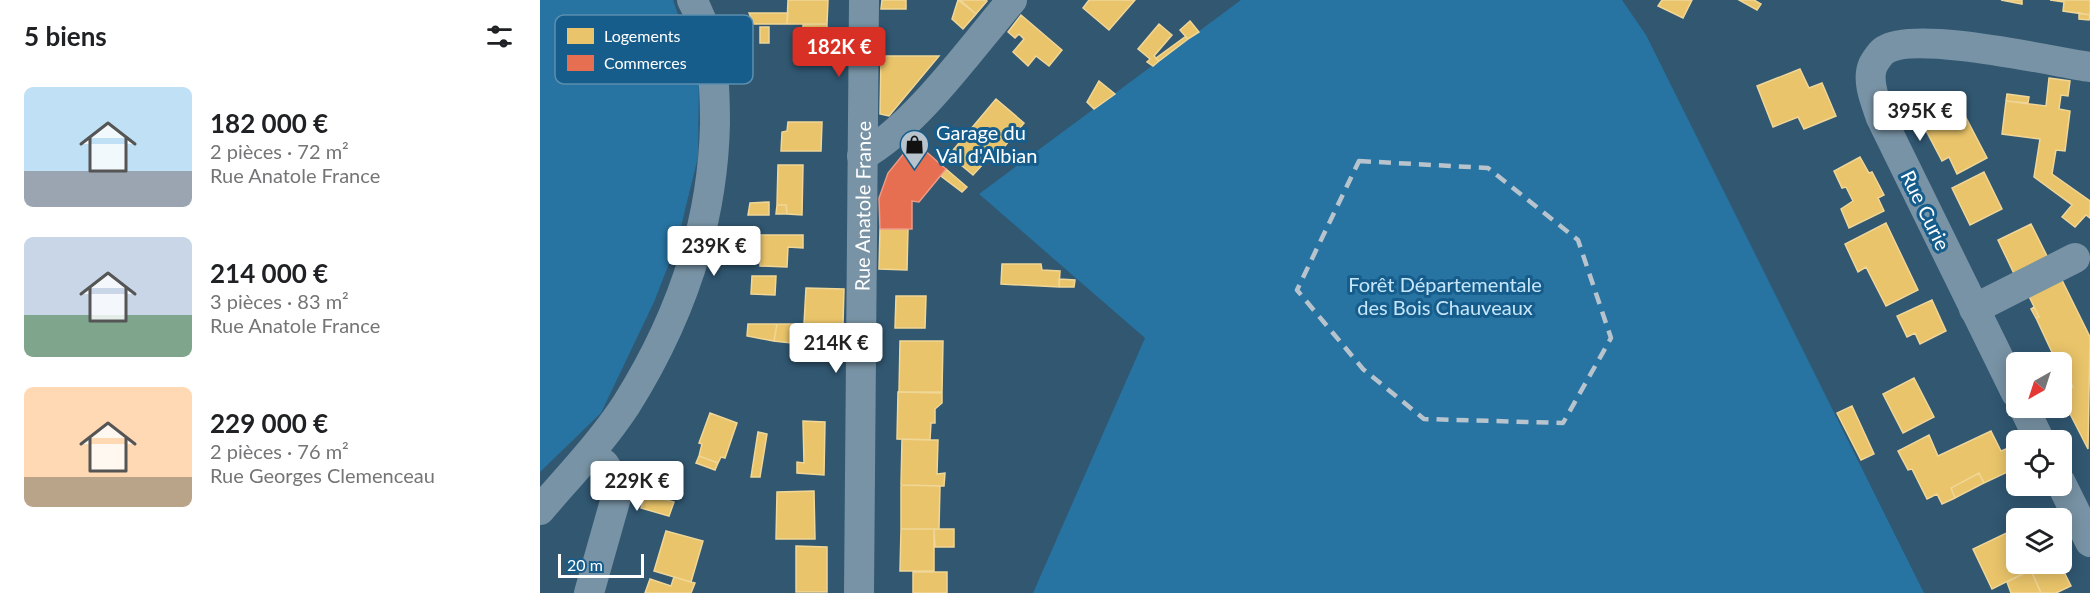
<!DOCTYPE html>
<html lang="fr">
<head>
<meta charset="utf-8">
<style>
  body { margin:0; font-family:Lato,sans-serif; background:#f2f2f2; color:#202124; height:100vh; display:flex; flex-direction:column; font-size:22px; white-space:nowrap }
  * { box-sizing:border-box; margin:0 }
  p { font-size:20px; color:#757577 }
  .icon { flex:none; width:33px; height:33px; fill:none; stroke:currentColor; stroke-width:2; stroke-linecap:round; stroke-linejoin:round }
  .map { position:relative; flex:1; overflow:hidden }
  .sheet { display:flex; flex-direction:column; background:#fff; width:540px }
  .sheet>* { flex:none }
  .needle { width:39px; rotate:219deg }
  .fabs { position:absolute; left:1466px; top:352px; display:grid; gap:12px }
  .fabs a { display:grid; place-items:center; width:66px; height:66px; border-radius:9px; background:#fff; box-shadow:0 3px 15px #0003; font-size:30px }
  .scale { position:absolute; left:18px; bottom:15px; width:86px; box-sizing:border-box; padding-left:6px; border:3px solid #fff; border-top:0; font-size:16px; line-height:21px; white-space:nowrap; color:#fff; -webkit-text-stroke:4px #165d8c; paint-order:stroke }
  .price { position:absolute; translate:-50% -51px; padding:0 14px; border-radius:6px; background:#fff; color:#222; font-size:20px; line-height:39px; filter:drop-shadow(0 2px 3px #0008) }
  .price::after { content:''; position:absolute; left:50%; top:36px; width:18px; height:14px; margin-left:-9px; background:inherit; clip-path:polygon(0 0,100% 0,50% 100%) }
  .price.current { background:#d93025; color:#fff }
  ul { padding:0; list-style:none }
  li { display:flex; align-items:center; gap:18px; height:150px; padding:0 24px }
  li span { display:grid; place-items:center; flex:none; width:168px; height:120px; border-radius:9px; color:#555 }
  li>.icon { margin-inline-start:auto }
  span .icon { width:72px; height:72px; fill:#fffc; stroke-width:1 }
  li b { font-size:26px }
  h2 { display:flex; justify-content:space-between; align-items:center; height:72px; padding:0 24px; font-size:26px }
  main { display:flex; flex:1; min-height:0 }
  .map>svg:first-child { display:block }
  .green { fill:#2773a1 }
  .homes { fill:#e9c46a; stroke:#f0d697; stroke-width:1.5 }
  .shops { fill:#e76f51; stroke:#ee9a85; stroke-width:1.5 }
  .lines { fill:none; stroke-linecap:round; stroke-linejoin:round }
  .minor { stroke:#7893a5; stroke-width:30 }
  .marked { fill:none; stroke:#b7c4cd; stroke-width:4.5; stroke-dasharray:12 8; stroke-linejoin:round }
  .labels { text-anchor:middle; dominant-baseline:central; stroke-width:6; stroke-linejoin:round; paint-order:stroke }
  .poi-label { font-size:20px; fill:#fff; stroke:#165d8c; text-anchor:start }
  .street-label { font-size:20px; fill:#fff; stroke:#165d8c }
  .park-label { font-size:20px; fill:#c6e7fb; stroke:#165d8c }
  .key { fill:#165d8c; stroke:#5c8eae; stroke-width:1.5 }
  .key-label { font-size:16px; fill:#fff }
</style>
</head>
<body>
<main>
<section class="sheet">
<h2>5 biens<svg class="icon" aria-label="filters" viewBox="0 0 24 24"><path d="M4 7h16M4 17h16"/><circle cx="9" cy="7" r="2"/><circle cx="15" cy="17" r="2"/></svg></h2>
<ul>
<li><span style="background:linear-gradient(#bfe0f5 70%,#9aa5b1 0)"><svg class="icon" aria-label="home" viewBox="0 0 24 24"><path d="M3 11l9-7 9 7M6 9v11h12V9"/></svg></span><div><b>182 000 €</b><p>2 pièces · 72 m²</p><p>Rue Anatole France</p></div></li>
<li><span style="background:linear-gradient(#c9d6e8 65%,#7fa58c 0)"><svg class="icon" aria-label="home" viewBox="0 0 24 24"><path d="M3 11l9-7 9 7M6 9v11h12V9"/></svg></span><div><b>214 000 €</b><p>3 pièces · 83 m²</p><p>Rue Anatole France</p></div></li>
<li><span style="background:linear-gradient(#ffd9b3 75%,#b9a48a 0)"><svg class="icon" aria-label="home" viewBox="0 0 24 24"><path d="M3 11l9-7 9 7M6 9v11h12V9"/></svg></span><div><b>229 000 €</b><p>2 pièces · 76 m²</p><p>Rue Georges Clemenceau</p></div></li>
</ul>
</section>
<div class="map">
<svg width="1550" height="593" viewBox="0 0 1550 593">
  <rect width="100%" height="100%" fill="#315771"/>
  <!-- green -->
  <path class="green" d="M 0,0 L 133,0 L 159,75 L 158,157 L 137,243 L 114,302 L 61,413 L 0,472 Z
    M 701,0 L 1082,0 L 1106,35 L 1384,593 L 493,593 L 605,338 L 439,194 Z"/>
  <!-- homes -->
  <path class="homes" d="M 248,0 L 288,0 L 287,24 L 247,24 Z
    M 342,0 L 366,0 L 366,9 L 341,9 Z
    M 418,0 L 436,14 L 423,29 L 412,19 Z
    M 420,0 L 446,0 L 447,1 L 436,14 Z
    M 549,0 L 595,0 L 569,30 L 543,8 Z
    M 1122,0 L 1152,0 L 1143,18 L 1118,6 Z
    M 1199,0 L 1214,0 L 1221,4 L 1217,10 Z
    M 1461,0 L 1482,0 L 1482,4 Z
    M 1510,0 L 1550,0 L 1550,20 L 1550,15 L 1523,11 L 1524,2 Z
    M 209,13 L 248,13 L 247,24 L 214,24 Z
    M 1539,13 L 1550,15 L 1549,20 L 1539,19 Z
    M 481,15 L 522,50 L 509,66 L 496,56 L 488,66 L 473,52 L 484,39 L 479,34 L 475,38 L 468,32 Z
    M 650,21 L 659,32 L 648,39 L 640,30 Z
    M 287,24 L 287,42 L 263,42 L 263,25 Z
    M 619,24 L 632,35 L 614,56 L 619,61 L 613,66 L 607,62 L 610,59 L 598,49 Z
    M 220,27 L 229,27 L 229,43 L 220,43 Z
    M 645,37 L 648,39 L 619,61 L 616,58 Z
    M 341,56 L 399,56 L 349,116 L 340,114 Z
    M 1260,69 L 1269,88 L 1282,83 L 1296,116 L 1264,129 L 1258,117 L 1233,127 L 1217,86 Z
    M 1509,78 L 1530,81 L 1528,96 L 1521,95 L 1519,109 L 1530,111 L 1525,151 L 1516,150 L 1512,174 L 1550,201 L 1550,218 L 1546,215 L 1535,227 L 1522,217 L 1532,205 L 1494,177 L 1500,139 L 1462,134 L 1466,101 L 1506,106 Z
    M 559,81 L 575,94 L 554,109 L 547,102 Z
    M 1408,94 L 1414,105 L 1401,112 L 1399,109 L 1381,118 L 1381,111 Z
    M 1467,94 L 1489,97 L 1488,103 L 1466,101 Z
    M 456,99 L 484,123 L 460,152 L 457,149 L 433,175 L 409,155 Z
    M 1416,105 L 1419,112 L 1422,110 L 1447,158 L 1417,174 L 1409,157 L 1402,161 L 1380,119 L 1399,109 L 1401,112 Z
    M 248,122 L 282,122 L 281,151 L 241,151 L 242,132 L 247,131 Z
    M 1320,157 L 1329,173 L 1332,172 L 1344,195 L 1338,198 L 1344,211 L 1309,228 L 1301,209 L 1313,201 L 1306,187 L 1302,188 L 1294,171 Z
    M 238,165 L 263,165 L 262,215 L 247,214 L 246,205 L 237,205 Z
    M 406,169 L 427,187 L 422,192 L 401,176 Z
    M 1444,172 L 1462,209 L 1430,225 L 1412,188 Z
    M 229,202 L 229,215 L 208,215 L 210,203 Z
    M 237,205 L 246,205 L 247,214 L 236,214 Z
    M 1346,223 L 1378,290 L 1346,306 L 1326,267 L 1318,272 L 1305,244 Z
    M 1491,224 L 1510,262 L 1477,280 L 1458,240 Z
    M 340,229 L 368,229 L 367,270 L 339,269 Z
    M 220,235 L 263,235 L 263,248 L 248,247 L 247,267 L 220,266 Z
    M 462,264 L 501,264 L 502,270 L 520,271 L 519,287 L 461,284 Z
    M 1518,272 L 1550,337 L 1548,449 L 1521,396 L 1521,393 L 1533,387 L 1529,379 L 1525,381 L 1521,363 L 1517,363 L 1496,318 L 1499,317 L 1485,288 Z
    M 212,276 L 236,276 L 235,295 L 211,294 Z
    M 519,279 L 535,280 L 534,287 L 519,287 Z
    M 266,288 L 304,289 L 303,324 L 264,324 Z
    M 356,296 L 386,296 L 385,328 L 355,328 Z
    M 1392,300 L 1406,331 L 1380,344 L 1375,333 L 1367,337 L 1357,316 Z
    M 1494,307 L 1499,317 L 1496,318 L 1491,309 Z
    M 208,324 L 237,324 L 234,341 L 207,336 Z
    M 237,324 L 253,324 L 251,343 L 234,341 Z
    M 360,341 L 403,341 L 402,392 L 359,392 Z
    M 1374,378 L 1394,417 L 1363,433 L 1343,394 Z
    M 358,392 L 402,393 L 402,403 L 395,409 L 395,423 L 391,423 L 390,440 L 357,439 Z
    M 1312,406 L 1334,454 L 1321,460 L 1297,413 Z
    M 170,413 L 197,423 L 185,458 L 181,457 L 178,463 L 159,456 L 162,444 L 159,443 Z
    M 263,421 L 285,422 L 284,475 L 257,473 L 257,462 L 264,463 Z
    M 1451,431 L 1461,451 L 1466,449 L 1476,468 L 1444,483 L 1439,473 L 1411,488 L 1415,498 L 1402,504 L 1397,494 L 1387,499 L 1372,469 L 1368,470 L 1358,451 L 1389,435 L 1398,456 Z
    M 218,432 L 227,434 L 220,477 L 211,477 Z
    M 362,439 L 398,440 L 397,474 L 405,473 L 404,486 L 361,485 Z
    M 159,456 L 178,463 L 175,470 L 156,463 Z
    M 1439,473 L 1444,483 L 1415,498 L 1411,488 Z
    M 361,485 L 400,486 L 399,529 L 361,529 Z
    M 274,491 L 275,539 L 236,539 L 237,492 Z
    M 105,494 L 134,502 L 129,516 L 101,508 Z
    M 361,529 L 394,529 L 394,571 L 360,571 Z
    M 394,529 L 414,529 L 414,547 L 395,547 Z
    M 1475,529 L 1476,564 L 1492,564 L 1494,568 L 1452,589 L 1433,549 Z
    M 126,531 L 163,541 L 151,582 L 114,571 Z
    M 256,546 L 287,547 L 287,592 L 256,592 Z
    M 1507,564 L 1520,564 L 1531,586 L 1516,593 L 1501,593 L 1491,571 Z
    M 1491,570 L 1501,593 L 1471,593 L 1467,582 Z
    M 373,572 L 407,572 L 407,593 L 373,593 Z
    M 134,577 L 155,583 L 151,593 L 105,593 L 110,579 L 131,586 Z"/>
  <!-- shops -->
  <path class="shops" d="M 374,141 L 406,169 L 379,202 L 372,201 L 372,229 L 340,229 L 339,198 L 348,173 Z"/>
  <g class="lines">
    <!-- minor -->
    <g class="minor">
      <path d="M 322,156 C 376,126 430,49 472,0"/>
      <path d="M 1434,309 L 1535,258"/>
      <path d="M 1476,393 L 1341,118 C 1336,103 1326,81 1333,65 C 1335,61 1341,52 1345,50 C 1375,30 1510,61 1550,67"/>
      <path d="M 1484,408 L 1500,441"/>
      <path d="M 1521,483 L 1550,542"/>
      <path d="M 0,510 C 29,476 61,443 86,405 C 140,319 173,226 175,123 C 175,82 173,37 152,0"/>
      <path d="M 49,593 L 79,487 L 64,464 L 50,453"/>
      <path id="s1" d="M 319,593 L 324,0"/>
    </g>
  </g>
  <!-- marked area -->
  <path class="marked" d="M 819,161 L 948,168 L 1038,240 L 1071,338 L 1023,423 L 884,419 L 823,369 L 757,290 Z"/>
  <!-- icons -->
  <defs>
    <symbol id="shop-pin" viewBox="-11 -11 22 30"><path d="M0 17L-7.5 6A9.5 9.5 0 1 1 7.5 6Z" fill="#b7c4cd" stroke="#165d8c"/><path d="M-5-2.5h2.3a2.7 3.5 0 0 1 5.4 0H5L5.5 6h-11ZM-1.5-2.5h3a1.5 2.3 0 0 0-3 0Z" fill="#111"/></symbol>
  </defs>
  <g fill-rule="evenodd">
    <use href="#shop-pin" x="358" y="128" width="33" height="45"/>
  </g>
  <g class="labels">
    <!-- poi labels -->
    <g class="poi-label">
      <text x="396" y="132">Garage du<tspan x="396" dy="23">Val d'Albian</tspan></text>
    </g>
    <!-- street labels -->
    <g class="street-label">
      <text stroke="none"><textPath href="#s1" startOffset="387">Rue Anatole France</textPath></text>
      <text transform="translate(1386 210) rotate(64)">Rue Curie</text>
    </g>
    <!-- park labels -->
    <g class="park-label">
      <text x="905" y="284">Forêt Départementale<tspan x="905" dy="23">des Bois Chauveaux</tspan></text>
    </g>
  </g>
  <!-- legend -->
  <rect x="15" y="15" width="198" height="69" rx="9" class="key"/>
  <rect x="27" y="28" width="27" height="16" fill="#e9c46a"/>
  <rect x="27" y="55" width="27" height="16" fill="#e76f51"/>
  <g class="key-label">
    <text x="64" y="42">Logements</text>
    <text x="64" y="69">Commerces</text>
  </g>
</svg>
<div class="fabs">
<a><svg class="needle" viewBox="-14 -14 28 28"><path d="M0-13l5 13h-10z" fill="#e53935"/><path d="M0 13l5-13h-10z" fill="#757577"/></svg></a>
<a><svg class="icon" aria-label="locate" viewBox="0 0 24 24"><circle cx="12" cy="12" r="6"/><path d="M12 2v4M12 18v4M2 12h4M18 12h4"/></svg></a>
<a><svg class="icon" aria-label="layers" viewBox="0 0 24 24"><path d="M12 4l9 5-9 5-9-5zM3 14l9 5 9-5"/></svg></a>
</div>
<div class="scale">20 m</div>
<b class="price current" style="left:299px;top:78px">182K €</b>
<b class="price" style="left:1380px;top:142px">395K €</b>
<b class="price" style="left:174px;top:277px">239K €</b>
<b class="price" style="left:296px;top:374px">214K €</b>
<b class="price" style="left:97px;top:512px">229K €</b>
</div>
</main>
</body>
</html>
